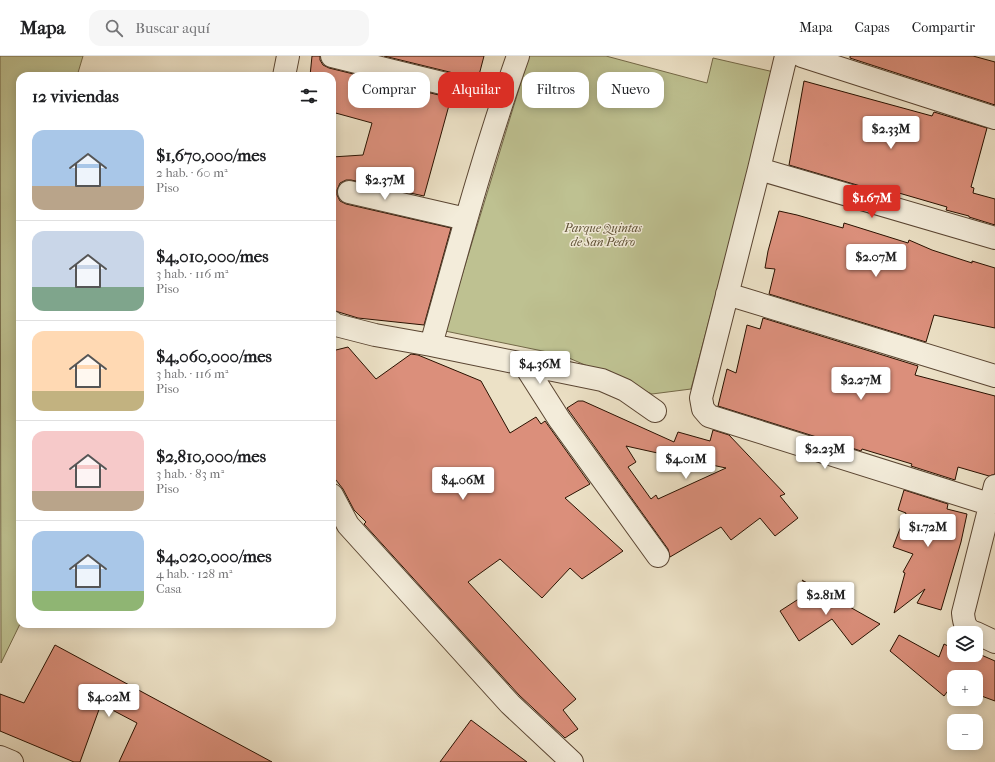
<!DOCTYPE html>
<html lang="es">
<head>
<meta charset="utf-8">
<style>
  body { margin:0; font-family:"IM FELL French Canon",serif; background:#f6f6f6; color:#202124; height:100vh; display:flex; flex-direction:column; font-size:15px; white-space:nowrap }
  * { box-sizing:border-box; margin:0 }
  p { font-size:13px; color:#757577 }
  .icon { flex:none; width:22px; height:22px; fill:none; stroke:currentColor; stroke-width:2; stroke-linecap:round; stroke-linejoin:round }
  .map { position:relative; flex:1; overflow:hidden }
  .panel { position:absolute; left:16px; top:16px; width:320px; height:556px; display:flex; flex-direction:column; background:#fff; border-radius:12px; box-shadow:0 2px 10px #0003 }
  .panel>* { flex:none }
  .hud { position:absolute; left:348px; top:16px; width:380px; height:36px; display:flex; gap:8px }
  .tools { position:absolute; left:947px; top:570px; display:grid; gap:8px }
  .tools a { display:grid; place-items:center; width:36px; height:36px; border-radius:8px; background:#fff; box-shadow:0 2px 10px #0003; font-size:20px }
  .price { position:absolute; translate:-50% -34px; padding:0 9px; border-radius:4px; background:#fff; color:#222; font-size:13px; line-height:26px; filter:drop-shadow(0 1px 2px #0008) }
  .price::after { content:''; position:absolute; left:50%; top:24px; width:12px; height:9px; margin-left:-6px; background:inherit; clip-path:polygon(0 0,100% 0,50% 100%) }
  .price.current { background:#d93025; color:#fff }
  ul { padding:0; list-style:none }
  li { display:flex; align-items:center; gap:12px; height:100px; padding:0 16px }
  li+li { border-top:1px solid #e0e0e0 }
  li span { display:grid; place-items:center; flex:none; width:112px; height:80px; border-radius:12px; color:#555 }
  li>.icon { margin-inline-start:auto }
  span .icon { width:48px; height:48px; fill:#fffc; stroke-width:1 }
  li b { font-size:17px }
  h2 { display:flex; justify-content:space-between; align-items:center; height:48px; padding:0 16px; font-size:17px }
  .pill { padding:0 14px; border-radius:12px; background:#fff; box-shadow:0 2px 10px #0003; font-size:14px; line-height:36px }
  .pill.current { background:#d93025; color:#fff }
  header { display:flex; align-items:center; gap:24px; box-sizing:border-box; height:56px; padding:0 20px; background:#fff; border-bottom:1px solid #e0e0e0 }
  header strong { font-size:19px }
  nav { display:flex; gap:22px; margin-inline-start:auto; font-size:14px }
  .search { width:280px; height:36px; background:#f6f6f6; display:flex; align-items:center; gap:10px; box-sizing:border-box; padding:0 14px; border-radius:12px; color:#757577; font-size:15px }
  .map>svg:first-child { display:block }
  .green { fill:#bec191; stroke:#746948 }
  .building { fill:#db8f7b; stroke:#291100; fill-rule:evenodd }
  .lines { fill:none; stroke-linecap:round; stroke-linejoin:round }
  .street-casing { stroke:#5a4532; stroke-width:24 }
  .street { stroke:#f3ecda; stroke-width:22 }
  .labels { text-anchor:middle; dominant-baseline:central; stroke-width:3; stroke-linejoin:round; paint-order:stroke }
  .park-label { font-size:12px; font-style:italic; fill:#5d4f33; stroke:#f3ecda }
</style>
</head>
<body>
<header>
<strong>Mapa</strong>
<div class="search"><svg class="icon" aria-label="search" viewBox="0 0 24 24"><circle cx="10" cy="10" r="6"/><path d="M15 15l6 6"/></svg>Buscar aquí</div>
<nav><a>Mapa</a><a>Capas</a><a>Compartir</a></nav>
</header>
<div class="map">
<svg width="995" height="706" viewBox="0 0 995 706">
  <rect width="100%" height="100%" fill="#ece1c6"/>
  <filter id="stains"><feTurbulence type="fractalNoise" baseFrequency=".005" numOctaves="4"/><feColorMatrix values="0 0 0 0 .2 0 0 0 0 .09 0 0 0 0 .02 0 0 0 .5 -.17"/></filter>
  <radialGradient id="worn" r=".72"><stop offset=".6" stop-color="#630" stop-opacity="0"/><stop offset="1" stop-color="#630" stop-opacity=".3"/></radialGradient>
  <!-- green -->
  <path class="green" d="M 0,0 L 83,0 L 77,20 L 20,20 L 20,568 L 1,607 Z
    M 529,0 L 606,0 L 707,27 L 713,2 L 774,16 L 691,333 L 652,338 L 562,299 L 445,275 Z"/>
  <!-- building -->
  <path class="building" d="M 312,0 L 320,0 L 320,4 L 323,9 L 329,12 L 451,42 L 424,140 L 351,124 L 346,124 L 340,127 L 337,134 L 337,139 L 340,145 L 346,148 L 451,172 L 424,269 L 358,262 L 332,254 L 332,101 L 363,99 L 372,67 L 332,56 L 332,20 L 310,20 Z
    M 384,0 L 484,0 L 478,23 Z
    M 850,0 L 973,0 L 995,6 L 995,49 L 853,3 L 850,2 Z
    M 804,25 L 932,60 L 934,56 L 987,72 L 971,131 L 974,132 L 973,137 L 995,143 L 995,169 L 969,161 L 969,160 L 946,154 L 947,151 L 892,135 L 891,139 L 789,109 Z
    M 779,155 L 797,159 L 843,172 L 844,167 L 908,187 L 909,184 L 932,194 L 972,207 L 972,205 L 995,212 L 995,272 L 934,259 L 926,286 L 769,238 L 775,213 L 765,212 L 768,195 Z
    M 763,262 L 918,310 L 915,319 L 995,340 L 995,418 L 989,420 L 958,411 L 955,424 L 911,410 L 912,408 L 862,393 L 861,395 L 718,350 L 727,313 L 736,317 L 747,269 L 760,273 Z
    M 348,291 L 376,323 L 411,298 L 418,299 L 481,325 L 510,377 L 536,361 L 541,368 L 545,365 L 590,428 L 565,442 L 623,495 L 582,523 L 570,512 L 542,542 L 500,503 L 468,526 L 576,643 L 563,654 L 578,673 L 565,682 L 519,639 L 364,468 L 366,466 L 354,454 L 343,433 L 332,419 L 332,295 Z
    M 578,345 L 583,345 L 674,386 L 678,376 L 710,385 L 713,374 L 729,379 L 785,438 L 780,440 L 798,462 L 775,480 L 760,462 L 731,484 L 721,471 L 670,501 L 668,493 L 567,352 ZM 626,390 L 707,408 L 726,412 L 658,443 L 656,439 L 651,443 L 628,411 L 636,406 Z
    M 904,434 L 948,448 L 947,453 L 967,458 L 961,486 L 941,554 L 917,547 L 925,533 L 894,557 L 905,517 L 903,516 L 913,498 L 893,491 L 906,457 L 898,454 Z
    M 802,524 L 816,532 L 880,568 L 852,589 L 832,563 L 799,585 L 780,555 L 811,535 Z
    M 899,579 L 939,601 L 944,588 L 954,593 L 954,599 L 967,599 L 976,603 L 979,598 L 995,605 L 995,645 L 976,638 L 976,621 L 954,621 L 954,628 L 953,628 L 944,640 L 890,595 Z
    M 55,589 L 272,706 L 119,706 L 137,667 L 101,648 L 80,706 L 74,706 L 0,675 L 0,638 L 24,647 Z
    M 471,664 L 527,706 L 440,706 Z"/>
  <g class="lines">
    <defs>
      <path id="street" d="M 332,0 L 503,42
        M 786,0 L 759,113 L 701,342 L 703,353 L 709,360 L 989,448
        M 802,0 L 995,62
        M 284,20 L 288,0
        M 759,113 L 995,182
        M 349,136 L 466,163
        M 727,238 L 995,320
        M 332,266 L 336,269 L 375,279 L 431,289 L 602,324 L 625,334 L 655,355
        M 431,289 C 458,192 484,95 518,0
        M 524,308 L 559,363 L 658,500
        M 332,439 L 348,469 L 510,648 L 572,706
        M 975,577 C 965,573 964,567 963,557 L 995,430
        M 976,577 L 995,586
        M 0,701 L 12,706"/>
    </defs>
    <!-- street casing -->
    <use href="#street" class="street-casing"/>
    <!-- street -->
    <use href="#street" class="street"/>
  </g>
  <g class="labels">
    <!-- park labels -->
    <g class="park-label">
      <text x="603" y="172">Parque Quintas<tspan x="603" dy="14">de San Pedro</tspan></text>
    </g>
  </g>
  <rect width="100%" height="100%" filter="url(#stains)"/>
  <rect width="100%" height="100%" fill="url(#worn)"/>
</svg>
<div class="tools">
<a><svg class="icon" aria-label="layers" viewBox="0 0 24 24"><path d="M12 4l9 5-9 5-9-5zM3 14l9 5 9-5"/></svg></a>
<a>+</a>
<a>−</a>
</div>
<b class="price" style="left:891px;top:94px">$2.33M</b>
<b class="price" style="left:385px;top:145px">$2.37M</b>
<b class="price current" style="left:872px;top:163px">$1.67M</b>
<b class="price" style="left:876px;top:222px">$2.07M</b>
<b class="price" style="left:540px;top:329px">$4.36M</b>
<b class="price" style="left:861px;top:345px">$2.27M</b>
<b class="price" style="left:825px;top:414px">$2.23M</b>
<b class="price" style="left:686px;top:424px">$4.01M</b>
<b class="price" style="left:463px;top:445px">$4.06M</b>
<b class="price" style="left:928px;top:492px">$1.72M</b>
<b class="price" style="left:826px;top:560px">$2.81M</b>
<b class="price" style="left:109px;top:662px">$4.02M</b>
<div class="hud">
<a class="pill">Comprar</a>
<a class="pill current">Alquilar</a>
<a class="pill">Filtros</a>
<a class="pill">Nuevo</a>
</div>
<section class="panel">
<h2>12 viviendas<svg class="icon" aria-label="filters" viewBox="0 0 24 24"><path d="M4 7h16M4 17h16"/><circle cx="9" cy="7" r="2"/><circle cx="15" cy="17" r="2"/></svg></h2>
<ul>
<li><span style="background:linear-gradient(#a9c7e8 70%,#b9a48a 0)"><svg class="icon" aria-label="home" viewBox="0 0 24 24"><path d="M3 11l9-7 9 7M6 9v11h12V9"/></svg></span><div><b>$1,670,000/mes</b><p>2 hab. · 60 m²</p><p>Piso</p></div></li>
<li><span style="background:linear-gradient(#c9d6e8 70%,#7fa58c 0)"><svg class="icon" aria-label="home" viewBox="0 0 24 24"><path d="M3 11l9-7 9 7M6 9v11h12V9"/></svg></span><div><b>$4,010,000/mes</b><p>3 hab. · 116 m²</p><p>Piso</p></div></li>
<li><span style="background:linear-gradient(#ffd9b3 75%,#c2b280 0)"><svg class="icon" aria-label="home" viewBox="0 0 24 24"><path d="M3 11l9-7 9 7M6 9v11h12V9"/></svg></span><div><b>$4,060,000/mes</b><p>3 hab. · 116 m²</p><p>Piso</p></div></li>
<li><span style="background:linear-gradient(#f6c9c9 75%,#b9a48a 0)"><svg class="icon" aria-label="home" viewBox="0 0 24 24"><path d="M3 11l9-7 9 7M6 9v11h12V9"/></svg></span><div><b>$2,810,000/mes</b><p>3 hab. · 83 m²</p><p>Piso</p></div></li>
<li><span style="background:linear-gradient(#a9c7e8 75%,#8fb573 0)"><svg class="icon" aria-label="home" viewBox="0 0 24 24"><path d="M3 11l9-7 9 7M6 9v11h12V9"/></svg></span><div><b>$4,020,000/mes</b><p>4 hab. · 128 m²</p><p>Casa</p></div></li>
</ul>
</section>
</div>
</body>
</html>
